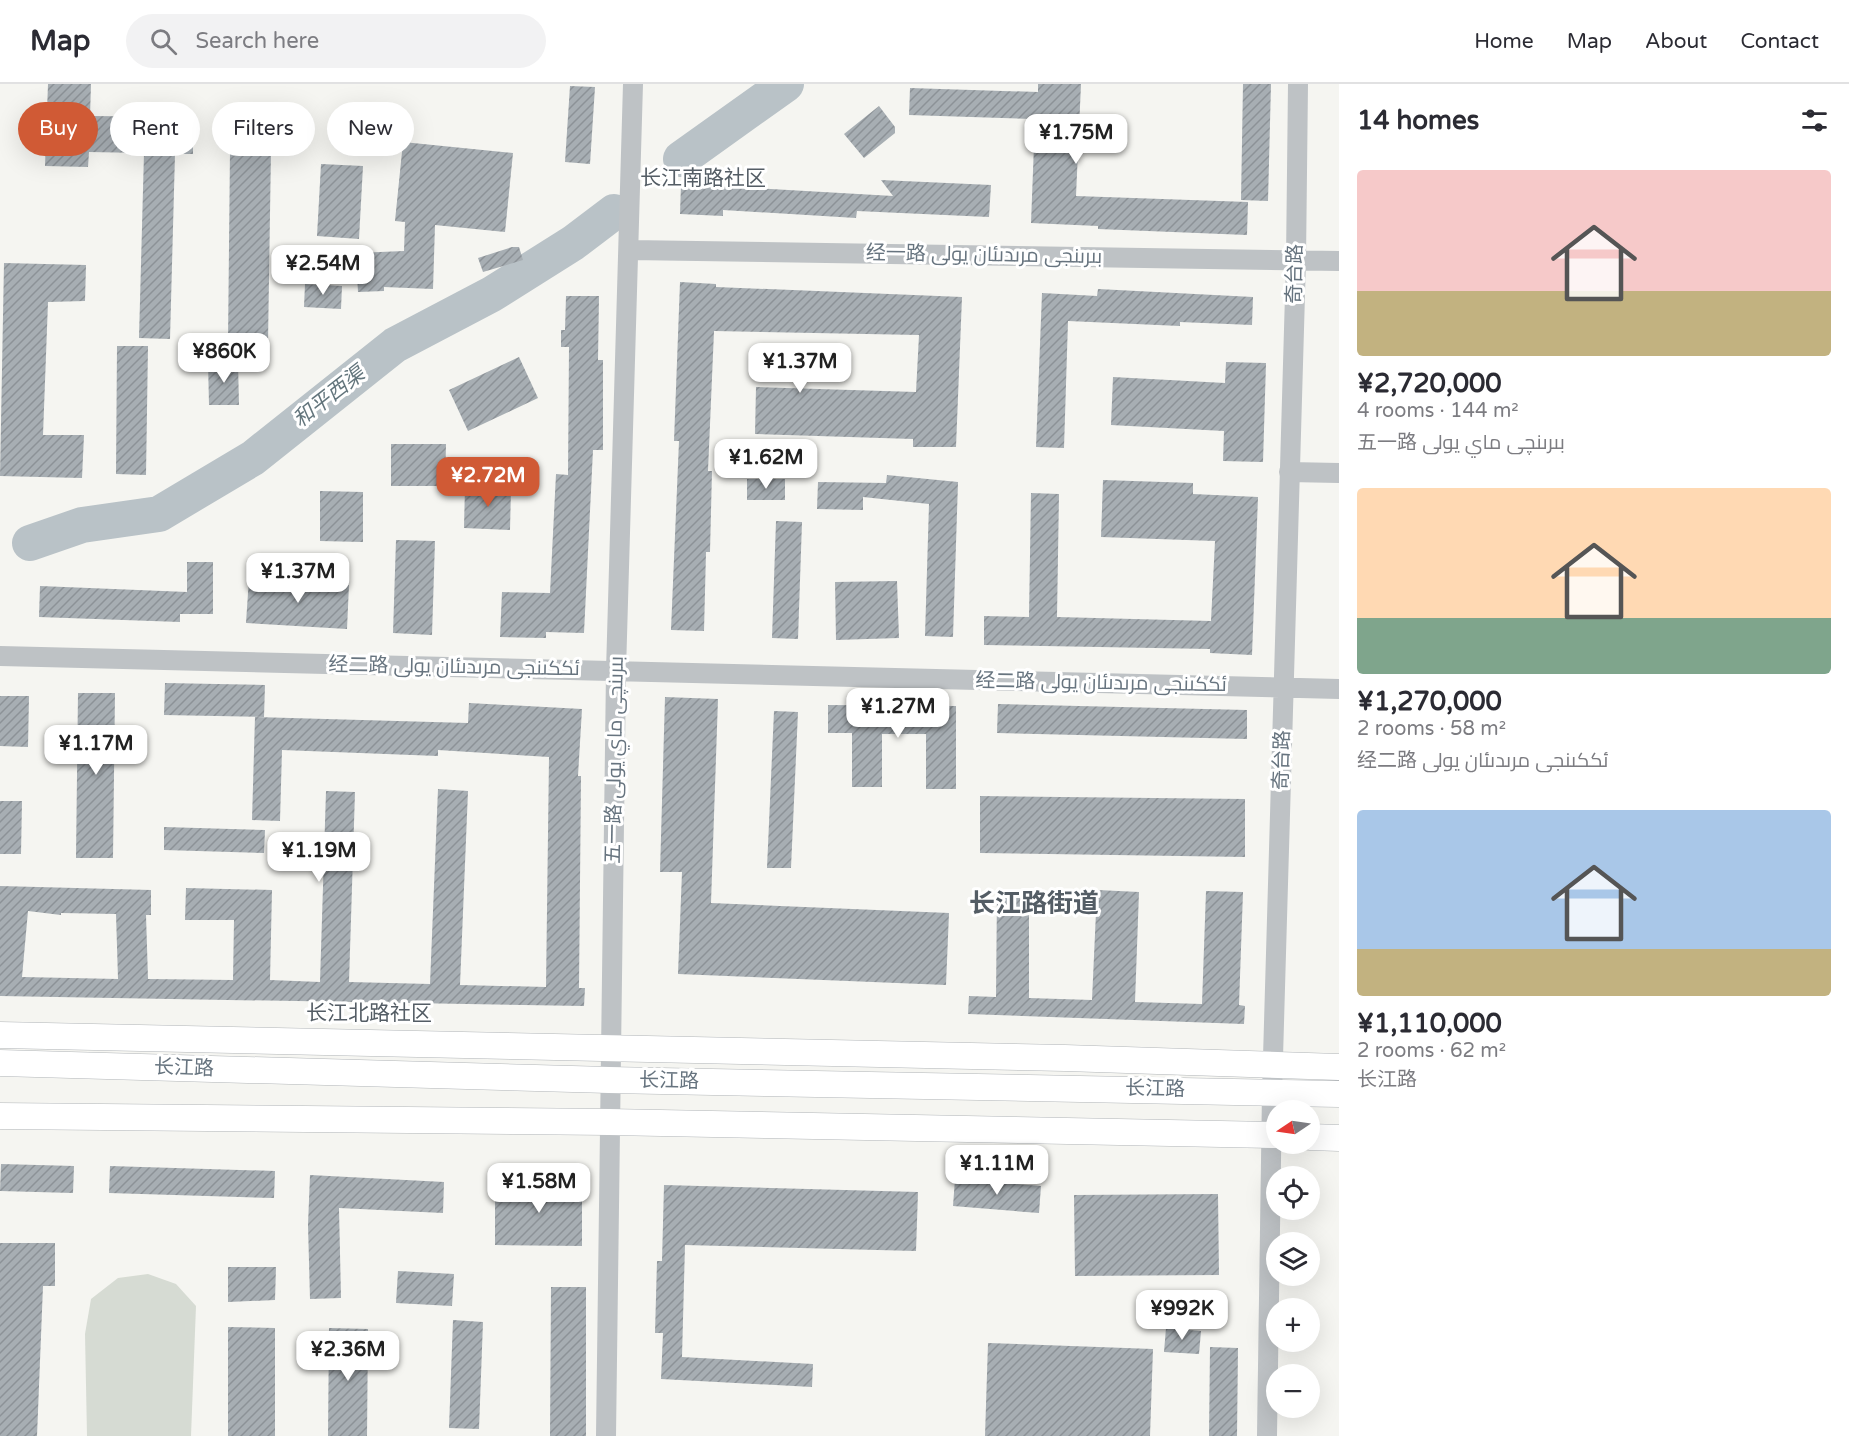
<!DOCTYPE html>
<html lang="en">
<head>
<meta charset="utf-8">
<style>
  body { margin:0; font-family:"Varela Round",Cairo,"Noto Sans SC",sans-serif; background:#f2f2f3; color:#2b2b33; height:100vh; display:flex; flex-direction:column; font-size:22px; white-space:nowrap }
  * { box-sizing:border-box; margin:0 }
  p { font-size:20px; color:#7c7c81 }
  .icon { flex:none; width:33px; height:33px; fill:none; stroke:currentColor; stroke-width:2; stroke-linecap:round; stroke-linejoin:round }
  .map { position:relative; flex:1; overflow:hidden }
  .sheet { display:flex; flex-direction:column; background:#fff; width:510px }
  .sheet>* { flex:none }
  .guide { position:absolute; left:18px; top:18px; width:570px; height:54px; display:flex; gap:12px }
  .needle { width:39px; rotate:257deg }
  .buttons { position:absolute; left:1266px; top:1016px; display:grid; gap:12px }
  .buttons a { display:grid; place-items:center; width:54px; height:54px; border-radius:50%; background:#fff; box-shadow:0 6px 24px #0002; font-size:30px }
  .price { position:absolute; translate:-50% -51px; padding:0 14px; border-radius:12px; background:#fff; color:#222; font-size:20px; line-height:39px; filter:drop-shadow(0 2px 3px #0008) }
  .price::after { content:''; position:absolute; left:50%; top:36px; width:18px; height:14px; margin-left:-9px; background:inherit; clip-path:polygon(0 0,100% 0,50% 100%) }
  .price.selected { background:#d05a35; color:#fff }
  ul { padding:0; list-style:none }
  li { display:grid; align-content:center; gap:12px; height:318px; padding:0 18px }
  li span { display:grid; place-items:center; height:186px; border-radius:6px; color:#555 }
  li>.icon { margin-inline-start:auto }
  span .icon { width:108px; height:108px; fill:#fffc; stroke-width:1 }
  li b { font-size:26px }
  h2 { display:flex; justify-content:space-between; align-items:center; height:72px; padding:0 18px; font-size:26px }
  .chip { padding:0 21px; border-radius:27px; background:#fff; box-shadow:0 6px 24px #0002; font-size:21px; line-height:54px }
  .chip.selected { background:#d05a35; color:#fff }
  header { display:flex; align-items:center; gap:36px; box-sizing:border-box; height:84px; padding:0 30px; background:#fff; border-bottom:2px solid #e1e1e2 }
  header strong { font-size:28px }
  nav { display:flex; gap:33px; margin-inline-start:auto; font-size:21px }
  .search { width:420px; height:54px; background:#f2f2f3; display:flex; align-items:center; gap:15px; box-sizing:border-box; padding:0 21px; border-radius:33px; color:#7c7c81; font-size:22px }
  main { display:flex; flex:1; min-height:0 }
  .map>svg:first-child { display:block }
  .pitch { fill:#d6dbd3 }
  .lines { fill:none; stroke-linecap:round; stroke-linejoin:round }
  .river { stroke:#b9c2c7; stroke-width:36 }
  .building { fill:url(#building-hatch); fill-rule:evenodd }
  .major-casing { stroke:#b2b6b9; stroke-width:27 }
  .minor { stroke:#bec2c5; stroke-width:20 }
  .major { stroke:#fff; stroke-width:26 }
  .labels { text-anchor:middle; dominant-baseline:central; stroke-width:6; stroke-linejoin:round; paint-order:stroke }
  .street-label { font-size:20px; fill:#67747f; stroke:#fff }
  .neighbourhood-label { font-size:21px; fill:#545d65; stroke:#fff }
  .water-label { font-size:21px; font-style:italic; fill:#63757c; stroke:#fff }
  .district-label { font-size:26px; font-weight:bold; fill:#545d65; stroke:#fff }
</style>
</head>
<body>
<header>
<strong>Map</strong>
<div class="search"><svg class="icon" aria-label="search" viewBox="0 0 24 24"><circle cx="10" cy="10" r="6"/><path d="M15 15l6 6"/></svg>Search here</div>
<nav><a>Home</a><a>Map</a><a>About</a><a>Contact</a></nav>
</header>
<main>
<div class="map">
<svg width="1339" height="1352" viewBox="0 0 1339 1352">
  <defs>
    <pattern id="building-hatch" width="6" height="6" patternUnits="userSpaceOnUse" patternTransform="scale(1.5)"><rect width="6" height="6" fill="#a7aeb3"/><path d="M-1 1l2-2M0 6l6-6M5 7l2-2" fill="none" stroke="#8c9297"/></pattern>
  </defs>
  <rect width="100%" height="100%" fill="#f5f5f1"/>
  <!-- pitch -->
  <path class="pitch" d="M 148,1190 L 176,1200 L 196,1222 L 191,1352 L 87,1352 L 85,1250 L 91,1215 L 118,1194 Z"/>
  <g class="lines">
    <!-- river -->
    <path class="river" d="M 681,75 L 786,0
      M 30,459 L 82,441 L 159,430 L 253,374 L 395,261 L 492,210 L 573,159 L 614,128"/>
  </g>
  <!-- building -->
  <path class="building" d="M 48,0 L 91,0 L 90,32 L 193,33 L 193,70 L 175,70 L 170,255 L 139,254 L 144,69 L 89,68 L 88,83 L 45,82 Z
    M 1038,0 L 1081,0 L 1076,112 L 1248,118 L 1247,151 L 1098,145 L 1098,142 L 1031,139 L 1035,35 L 909,31 L 910,4 L 1038,8 Z
    M 1243,0 L 1271,0 L 1268,117 L 1241,116 Z
    M 570,2 L 595,3 L 590,80 L 565,78 Z
    M 879,22 L 895,43 L 895,49 L 864,74 L 844,50 Z
    M 403,58 L 513,69 L 505,148 L 435,141 L 433,205 L 384,203 L 384,207 L 358,208 L 356,169 L 404,167 L 405,138 L 395,137 Z
    M 230,66 L 271,66 L 268,258 L 228,258 Z
    M 321,80 L 363,82 L 359,155 L 317,152 Z
    M 881,96 L 991,101 L 989,133 L 857,127 L 856,134 L 723,126 L 723,132 L 680,130 L 681,100 L 893,112 Z
    M 512,163 L 519,163 L 523,176 L 483,188 L 478,174 Z
    M 4,179 L 86,181 L 85,217 L 48,218 L 43,351 L 84,351 L 82,394 L 0,392 Z
    M 680,198 L 716,200 L 716,203 L 962,213 L 956,363 L 913,363 L 913,355 L 755,350 L 756,303 L 916,308 L 919,251 L 714,247 L 708,387 L 712,387 L 710,468 L 706,468 L 704,547 L 671,546 L 679,357 L 674,357 Z
    M 305,200 L 342,202 L 341,225 L 304,223 Z
    M 1098,205 L 1253,213 L 1252,241 L 1180,238 L 1180,242 L 1068,237 L 1064,364 L 1036,363 L 1042,209 L 1097,212 Z
    M 566,212 L 599,212 L 598,276 L 603,276 L 603,366 L 593,366 L 584,549 L 546,548 L 546,554 L 500,553 L 502,508 L 550,509 L 556,390 L 568,391 L 569,263 L 561,263 L 561,246 L 565,246 Z
    M 117,262 L 148,262 L 146,391 L 116,390 Z
    M 519,273 L 538,314 L 468,347 L 449,306 Z
    M 208,278 L 238,278 L 239,321 L 209,321 Z
    M 1226,278 L 1266,279 L 1263,378 L 1223,377 L 1224,347 L 1111,341 L 1113,293 L 1225,299 Z
    M 391,360 L 446,360 L 445,402 L 391,402 Z
    M 887,391 L 958,398 L 953,553 L 925,552 L 929,420 L 863,413 L 863,426 L 817,425 L 818,398 L 886,399 Z
    M 747,395 L 785,395 L 785,416 L 747,416 Z
    M 1103,396 L 1193,399 L 1193,410 L 1258,413 L 1252,571 L 1210,569 L 1210,565 L 984,561 L 984,532 L 1029,533 L 1031,409 L 1059,410 L 1057,533 L 1211,537 L 1215,457 L 1101,453 Z
    M 465,402 L 511,404 L 510,446 L 464,444 Z
    M 320,407 L 363,408 L 363,458 L 320,457 Z
    M 776,437 L 802,438 L 798,555 L 772,554 Z
    M 396,456 L 435,457 L 432,551 L 393,549 Z
    M 187,478 L 213,478 L 213,530 L 180,530 L 180,538 L 39,533 L 40,502 L 187,508 Z
    M 249,494 L 349,501 L 347,545 L 246,539 Z
    M 897,497 L 899,554 L 836,556 L 835,498 Z
    M 165,599 L 265,601 L 264,633 L 164,631 Z
    M 78,609 L 115,609 L 113,774 L 76,774 Z
    M 0,612 L 29,612 L 28,663 L 0,662 Z
    M 665,613 L 718,615 L 711,819 L 949,829 L 946,901 L 678,890 L 682,788 L 660,788 Z
    M 469,619 L 582,625 L 578,692 L 581,692 L 579,904 L 585,904 L 584,922 L 0,912 L 0,802 L 151,806 L 151,831 L 146,831 L 148,895 L 233,896 L 234,836 L 185,836 L 186,804 L 272,806 L 270,896 L 320,898 L 326,707 L 355,708 L 349,898 L 430,900 L 438,705 L 468,707 L 460,901 L 546,903 L 549,673 L 438,666 L 438,672 L 282,666 L 280,737 L 252,736 L 255,633 L 468,639 ZM 28,827 L 61,831 L 61,829 L 116,830 L 118,895 L 22,893 Z
    M 998,620 L 1247,626 L 1247,655 L 997,649 Z
    M 828,621 L 956,622 L 956,705 L 926,705 L 926,650 L 882,650 L 882,703 L 852,703 L 852,649 L 828,649 Z
    M 774,627 L 798,628 L 791,784 L 767,784 Z
    M 980,712 L 1245,715 L 1245,773 L 980,769 Z
    M 0,717 L 22,717 L 21,770 L 0,770 Z
    M 164,743 L 265,746 L 264,769 L 164,766 Z
    M 1097,806 L 1139,808 L 1135,918 L 1202,920 L 1206,807 L 1243,808 L 1239,921 L 1245,922 L 1244,940 L 968,930 L 969,912 L 996,913 L 997,808 L 1029,808 L 1029,914 L 1092,916 Z
    M 1,1080 L 74,1082 L 73,1109 L 0,1107 Z
    M 110,1082 L 275,1087 L 274,1114 L 109,1109 Z
    M 310,1091 L 444,1098 L 443,1129 L 339,1124 L 341,1214 L 310,1215 L 308,1141 Z
    M 955,1095 L 1041,1102 L 1039,1129 L 953,1122 Z
    M 495,1098 L 582,1098 L 582,1162 L 495,1161 Z
    M 664,1101 L 918,1108 L 916,1167 L 685,1161 L 682,1273 L 813,1280 L 812,1303 L 661,1295 L 663,1249 L 655,1249 L 657,1177 L 662,1177 Z
    M 1218,1110 L 1219,1191 L 1075,1192 L 1074,1111 Z
    M 0,1159 L 55,1159 L 55,1202 L 43,1202 L 37,1352 L 0,1352 Z
    M 228,1183 L 276,1183 L 275,1216 L 228,1218 Z
    M 398,1187 L 454,1190 L 452,1222 L 396,1219 Z
    M 551,1203 L 586,1203 L 586,1352 L 550,1352 Z
    M 453,1236 L 483,1238 L 479,1345 L 449,1344 Z
    M 228,1243 L 275,1244 L 275,1352 L 228,1352 Z
    M 329,1244 L 368,1245 L 367,1352 L 328,1352 Z
    M 1166,1244 L 1201,1247 L 1199,1270 L 1164,1268 Z
    M 988,1259 L 1153,1265 L 1150,1352 L 985,1352 Z
    M 1210,1263 L 1238,1264 L 1237,1352 L 1209,1352 Z"/>
  <g class="lines">
    <defs>
      <path id="major" d="M 0,951 L 1065,974 L 1339,983
        M 0,979 L 609,996 L 1339,1010
        M 0,1032 L 609,1038 L 1276,1051
        M 1310,1053 L 1339,1054"/>
    </defs>
    <!-- major casing -->
    <use href="#major" class="major-casing"/>
    <!-- minor -->
    <path class="minor" d="M 630,166 L 1339,177
      M 1289,388 L 1339,389
      M 0,572 L 1339,605
      M 606,1352 L 616,587 L 633,0
      M 1267,1352 L 1272,1008 L 1296,176 L 1298,0"/>
    <!-- major -->
    <use href="#major" class="major"/>
  </g>
  <g class="labels">
    <!-- street labels -->
    <g class="street-label">
      <text transform="translate(984 171) rotate(1)">经一路 بىرىنجى مرىدىئان يولى</text>
      <text transform="translate(1295 190) rotate(-89)">奇台路</text>
      <text transform="translate(454 583) rotate(1)">经二路 ئككىنجى مرىدىئان يولى</text>
      <text transform="translate(1101 599) rotate(1)">经二路 ئككىنجى مرىدىئان يولى</text>
      <text transform="translate(615 676) rotate(-89)">五一路 بىرىنچى ماي يولى</text>
      <text transform="translate(1282 676) rotate(-88)">奇台路</text>
      <text transform="translate(184 984) rotate(2)">长江路</text>
      <text transform="translate(669 997) rotate(1)">长江路</text>
      <text transform="translate(1155 1005) rotate(1)">长江路</text>
    </g>
    <!-- neighbourhood labels -->
    <g class="neighbourhood-label">
      <text x="703" y="94">长江南路社区</text>
      <text x="369" y="929">长江北路社区</text>
    </g>
    <!-- water labels -->
    <g class="water-label">
      <text transform="translate(329 313) rotate(-38)">和平西渠</text>
    </g>
    <!-- district labels -->
    <g class="district-label">
      <text x="1034" y="819">长江路街道</text>
    </g>
  </g>
</svg>
<div class="buttons">
<a><svg class="needle" viewBox="-14 -14 28 28"><path d="M0-13l5 13h-10z" fill="#e53935"/><path d="M0 13l5-13h-10z" fill="#7c7c81"/></svg></a>
<a><svg class="icon" aria-label="locate" viewBox="0 0 24 24"><circle cx="12" cy="12" r="6"/><path d="M12 2v4M12 18v4M2 12h4M18 12h4"/></svg></a>
<a><svg class="icon" aria-label="layers" viewBox="0 0 24 24"><path d="M12 4l9 5-9 5-9-5zM3 14l9 5 9-5"/></svg></a>
<a>+</a>
<a>−</a>
</div>
<b class="price" style="left:1076px;top:81px">¥1.75M</b>
<b class="price" style="left:323px;top:212px">¥2.54M</b>
<b class="price" style="left:224px;top:300px">¥860K</b>
<b class="price" style="left:800px;top:310px">¥1.37M</b>
<b class="price" style="left:766px;top:406px">¥1.62M</b>
<b class="price selected" style="left:488px;top:424px">¥2.72M</b>
<b class="price" style="left:298px;top:520px">¥1.37M</b>
<b class="price" style="left:898px;top:655px">¥1.27M</b>
<b class="price" style="left:96px;top:692px">¥1.17M</b>
<b class="price" style="left:319px;top:799px">¥1.19M</b>
<b class="price" style="left:997px;top:1112px">¥1.11M</b>
<b class="price" style="left:539px;top:1130px">¥1.58M</b>
<b class="price" style="left:1182px;top:1257px">¥992K</b>
<b class="price" style="left:348px;top:1298px">¥2.36M</b>
<div class="guide">
<a class="chip selected">Buy</a>
<a class="chip">Rent</a>
<a class="chip">Filters</a>
<a class="chip">New</a>
</div>
</div>
<section class="sheet">
<h2>14 homes<svg class="icon" aria-label="filters" viewBox="0 0 24 24"><path d="M4 7h16M4 17h16"/><circle cx="9" cy="7" r="2"/><circle cx="15" cy="17" r="2"/></svg></h2>
<ul>
<li><span style="background:linear-gradient(#f6c9c9 65%,#c2b280 0)"><svg class="icon" aria-label="home" viewBox="0 0 24 24"><path d="M3 11l9-7 9 7M6 9v11h12V9"/></svg></span><div><b>¥2,720,000</b><p>4 rooms · 144 m²</p><p>五一路 بىرىنچى ماي يولى</p></div></li>
<li><span style="background:linear-gradient(#ffd9b3 70%,#7fa58c 0)"><svg class="icon" aria-label="home" viewBox="0 0 24 24"><path d="M3 11l9-7 9 7M6 9v11h12V9"/></svg></span><div><b>¥1,270,000</b><p>2 rooms · 58 m²</p><p>经二路 ئككىنجى مرىدىئان يولى</p></div></li>
<li><span style="background:linear-gradient(#a9c7e8 75%,#c2b280 0)"><svg class="icon" aria-label="home" viewBox="0 0 24 24"><path d="M3 11l9-7 9 7M6 9v11h12V9"/></svg></span><div><b>¥1,110,000</b><p>2 rooms · 62 m²</p><p>长江路</p></div></li>
</ul>
</section>
</main>
</body>
</html>
